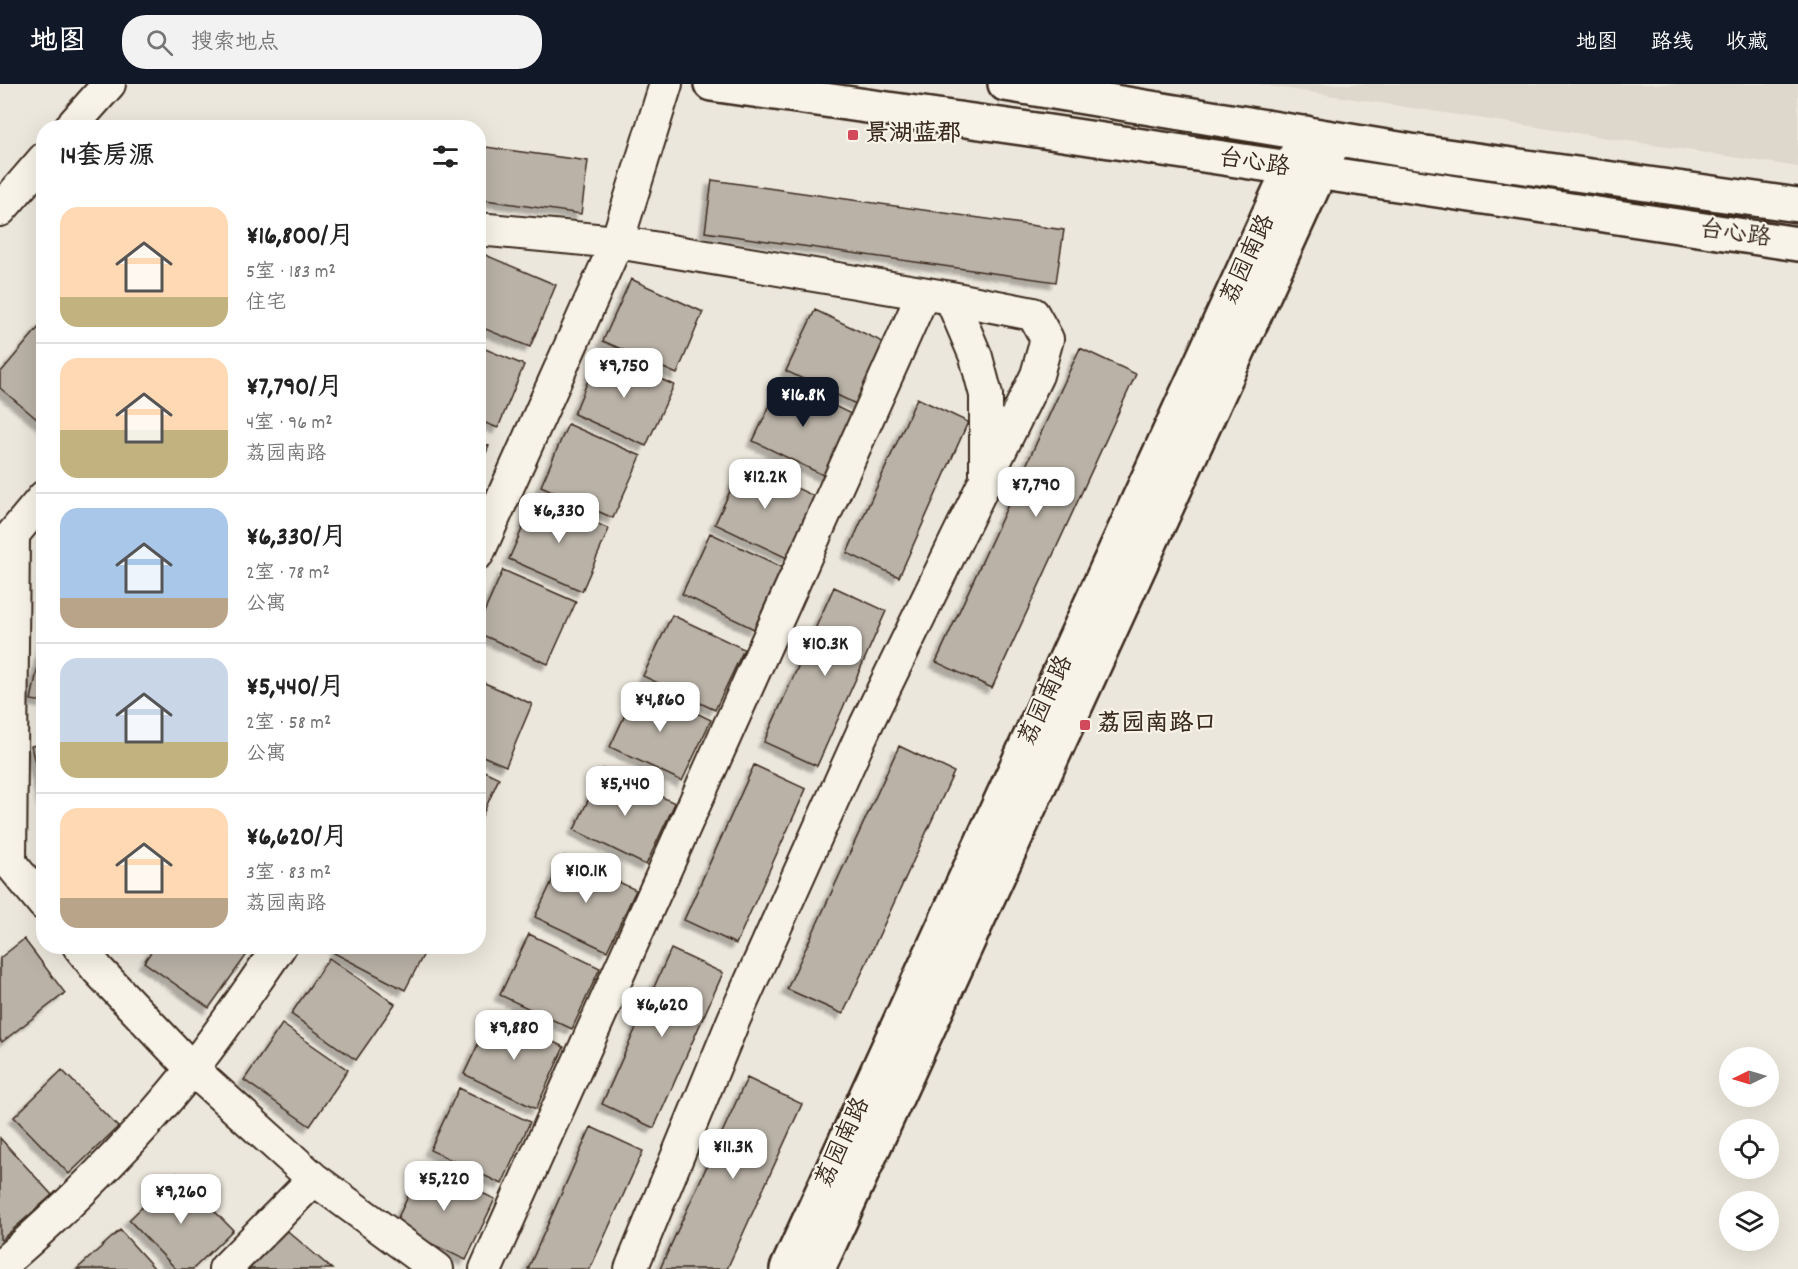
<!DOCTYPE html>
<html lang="zh">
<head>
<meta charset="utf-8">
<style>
  body { margin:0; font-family:Dekko,"LXGW WenKai TC",sans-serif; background:#f2f2f2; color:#222; height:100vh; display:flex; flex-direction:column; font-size:22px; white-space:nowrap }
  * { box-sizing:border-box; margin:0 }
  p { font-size:20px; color:#767676 }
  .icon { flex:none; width:33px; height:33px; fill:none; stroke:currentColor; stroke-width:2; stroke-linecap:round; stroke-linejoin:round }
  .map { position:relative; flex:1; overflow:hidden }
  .panel { position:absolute; left:36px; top:36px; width:450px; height:834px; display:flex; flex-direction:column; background:#fff; border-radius:24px; box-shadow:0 6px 24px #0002 }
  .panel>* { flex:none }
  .needle { width:39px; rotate:265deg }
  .controls { position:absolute; left:1719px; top:963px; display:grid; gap:12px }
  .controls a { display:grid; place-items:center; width:60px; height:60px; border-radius:50%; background:#fff; box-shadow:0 6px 24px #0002; font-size:30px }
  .price { position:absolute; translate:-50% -51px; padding:0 14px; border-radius:12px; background:#fff; color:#222; font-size:20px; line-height:39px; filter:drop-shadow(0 2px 3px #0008) }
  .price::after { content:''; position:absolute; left:50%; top:36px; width:18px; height:14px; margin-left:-9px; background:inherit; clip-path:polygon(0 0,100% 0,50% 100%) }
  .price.active { background:#111827; color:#fff }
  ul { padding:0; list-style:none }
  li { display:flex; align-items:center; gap:18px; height:150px; padding:0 24px }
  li+li { border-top:2px solid #e0e0e0 }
  li span { display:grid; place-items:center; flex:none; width:168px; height:120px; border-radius:18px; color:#555 }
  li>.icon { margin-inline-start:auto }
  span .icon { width:72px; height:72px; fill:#fffc; stroke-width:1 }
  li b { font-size:26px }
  h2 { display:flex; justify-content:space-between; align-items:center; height:72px; padding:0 24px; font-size:26px }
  header { display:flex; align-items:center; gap:36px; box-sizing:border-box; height:84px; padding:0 30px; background:#111827; color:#fff }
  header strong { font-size:28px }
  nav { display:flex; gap:33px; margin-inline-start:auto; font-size:21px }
  .search { width:420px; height:54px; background:#f2f2f2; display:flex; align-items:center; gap:15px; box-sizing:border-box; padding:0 21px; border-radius:24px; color:#767676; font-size:22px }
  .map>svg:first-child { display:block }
  .built { fill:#ddd7cc }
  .building { fill:#bab2a7; stroke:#3b2a1e; stroke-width:1.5; filter:url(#shadow) }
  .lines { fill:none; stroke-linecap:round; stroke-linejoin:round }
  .minor-casing { stroke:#3b2a1e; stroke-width:36 }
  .major-casing { stroke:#3b2a1e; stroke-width:38 }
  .minor { stroke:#f7f3e8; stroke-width:32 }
  .major { stroke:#f7f3e8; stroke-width:33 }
  .poi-dot { fill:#d1495b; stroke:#f7f3e8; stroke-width:2 }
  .labels { text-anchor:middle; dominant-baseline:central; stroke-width:4.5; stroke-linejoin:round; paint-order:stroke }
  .poi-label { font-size:24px; font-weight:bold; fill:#3b2a1e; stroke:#f7f3e8; text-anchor:start }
  .street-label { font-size:24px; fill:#3b2a1e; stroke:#f7f3e8 }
</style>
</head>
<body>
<header>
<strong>地图</strong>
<div class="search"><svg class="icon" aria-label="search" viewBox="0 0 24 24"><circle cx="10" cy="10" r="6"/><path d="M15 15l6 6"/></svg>搜索地点</div>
<nav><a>地图</a><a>路线</a><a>收藏</a></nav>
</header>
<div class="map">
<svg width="1798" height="1185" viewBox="0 0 1798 1185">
  <defs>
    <filter id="shadow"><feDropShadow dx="-5.5" dy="5.5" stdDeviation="1.5" flood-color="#0004"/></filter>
  </defs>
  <rect width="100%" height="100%" fill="#ece7dc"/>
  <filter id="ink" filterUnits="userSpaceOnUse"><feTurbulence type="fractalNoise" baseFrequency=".0167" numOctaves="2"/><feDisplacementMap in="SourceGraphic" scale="12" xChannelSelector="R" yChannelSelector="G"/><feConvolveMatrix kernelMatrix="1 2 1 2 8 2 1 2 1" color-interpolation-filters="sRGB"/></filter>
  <g filter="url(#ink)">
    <!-- built -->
    <path class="built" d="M 1256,0 L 1798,0 L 1798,83 Z"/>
    <!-- building -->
    <path class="building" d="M 324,40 L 350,44 L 324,44 Z
      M 478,62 L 588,77 L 581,130 L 478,115 Z
      M 712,96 L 1064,146 L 1056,198 L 705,148 Z
      M 483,170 L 556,201 L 530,263 L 478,242 L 478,181 Z
      M 631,195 L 703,228 L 677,290 L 603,257 Z
      M 815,226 L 887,260 L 858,321 L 786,287 Z
      M 44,237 L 44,341 L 0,304 L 0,289 Z
      M 478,262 L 524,281 L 498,344 L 478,336 Z
      M 1080,264 L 1136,290 L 992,604 L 936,578 Z
      M 600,268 L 674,301 L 646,362 L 574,330 Z
      M 782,296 L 853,331 L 825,392 L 753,357 Z
      M 917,314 L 968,338 L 899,493 L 847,469 Z
      M 568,340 L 641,372 L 613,434 L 541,402 Z
      M 478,358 L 489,362 L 478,388 Z
      M 743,379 L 816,413 L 787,474 L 715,440 Z
      M 536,413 L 609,445 L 582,507 L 509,475 Z
      M 710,449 L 782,483 L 754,545 L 682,510 Z
      M 503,486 L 576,518 L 548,580 L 478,549 L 478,542 Z
      M 834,503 L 886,527 L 817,682 L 764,658 Z
      M 672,531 L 744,565 L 715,626 L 643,592 Z
      M 44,554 L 44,618 L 31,616 Z
      M 478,596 L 532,620 L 506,682 L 478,670 Z
      M 639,601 L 711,636 L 682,697 L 610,663 Z
      M 44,659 L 44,719 L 31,662 Z
      M 899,662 L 954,688 L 843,930 L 787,905 Z
      M 754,681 L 806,705 L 736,860 L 684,836 Z
      M 478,684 L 499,694 L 478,741 Z
      M 603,685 L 675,719 L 646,781 L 574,746 Z
      M 564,772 L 636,806 L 607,867 L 535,833 Z
      M 529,850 L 600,884 L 572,945 L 500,911 Z
      M 24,855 L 65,909 L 2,958 L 0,955 L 0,874 Z
      M 155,862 L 239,862 L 248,869 L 209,924 L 144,878 Z
      M 338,862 L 428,862 L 405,906 L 334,869 Z
      M 671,865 L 723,889 L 654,1044 L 602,1020 Z
      M 329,874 L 395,920 L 356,976 L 291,930 Z
      M 493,929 L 564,963 L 536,1025 L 464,990 Z
      M 282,940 L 348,986 L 310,1042 L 244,996 Z
      M 62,986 L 118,1043 L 69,1090 L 14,1033 Z
      M 747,994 L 802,1020 L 727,1185 L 660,1185 Z
      M 459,1004 L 530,1038 L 502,1100 L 430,1066 Z
      M 591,1043 L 643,1067 L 590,1185 L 528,1185 Z
      M 0,1054 L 52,1111 L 1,1156 L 0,1155 Z
      M 423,1081 L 495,1115 L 466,1176 L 394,1142 Z
      M 177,1089 L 233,1146 L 193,1185 L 176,1185 L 129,1136 Z
      M 283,1143 L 332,1185 L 248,1185 Z
      M 120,1146 L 155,1185 L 77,1185 Z"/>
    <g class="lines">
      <defs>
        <path id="minor" d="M 70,44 L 109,0
          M 0,126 L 44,75
          M 478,145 L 617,158 L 951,214 L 1033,230 L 1047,255 L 1037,291 L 866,641 L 734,935 L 631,1185
          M 951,214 L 976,273 L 986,311 L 986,390
          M 0,466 L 44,413
          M 478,469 L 617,158 L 666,0
          M 0,776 L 10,779 L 44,820
          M 10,779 L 13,452
          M 79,862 L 98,886 L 192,985 L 314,1095 L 437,1185
          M 0,1182 C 69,1122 135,1057 192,985 C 223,946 251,903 280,862
          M 225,1185 L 314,1095
          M 486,1185 L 923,210"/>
        <path id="major" d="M 711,0 L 1036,46 L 1798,160
          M 1005,0 L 1411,67 L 1798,121
          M 787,1185 L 1306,49
          M 818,1185 L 1335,55"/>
      </defs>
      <!-- minor casing -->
      <use href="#minor" class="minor-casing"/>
      <!-- major casing -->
      <use href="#major" class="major-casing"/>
      <!-- minor -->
      <use href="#minor" class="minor"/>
      <!-- major -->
      <use href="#major" class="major"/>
    </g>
  </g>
  <!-- markers -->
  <g class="poi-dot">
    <rect x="847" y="45" width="12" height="12" rx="3"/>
    <rect x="1079" y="635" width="12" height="12" rx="3"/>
  </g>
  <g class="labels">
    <!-- poi labels -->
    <g class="poi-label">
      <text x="865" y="51">景湖蓝郡</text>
      <text x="1097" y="641">荔园南路口</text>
    </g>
    <!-- street labels -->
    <g class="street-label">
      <text transform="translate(1254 80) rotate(9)">台心路</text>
      <text transform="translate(1735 151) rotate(8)">台心路</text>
      <text transform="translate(1249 176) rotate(-65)">荔园南路</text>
      <text transform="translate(1047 617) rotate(-65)">荔园南路</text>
      <text transform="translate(844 1059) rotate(-65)">荔园南路</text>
    </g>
  </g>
</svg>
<div class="controls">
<a><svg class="needle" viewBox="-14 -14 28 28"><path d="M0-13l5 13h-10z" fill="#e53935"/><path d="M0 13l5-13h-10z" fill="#767676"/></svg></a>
<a><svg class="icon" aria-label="locate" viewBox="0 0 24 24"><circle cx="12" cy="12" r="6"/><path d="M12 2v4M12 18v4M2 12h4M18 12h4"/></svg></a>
<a><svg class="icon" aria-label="layers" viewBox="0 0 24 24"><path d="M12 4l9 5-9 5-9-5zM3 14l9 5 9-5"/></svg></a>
</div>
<b class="price" style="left:624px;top:315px">¥9,750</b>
<b class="price active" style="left:803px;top:344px">¥16.8K</b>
<b class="price" style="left:765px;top:426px">¥12.2K</b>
<b class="price" style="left:1036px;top:434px">¥7,790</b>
<b class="price" style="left:559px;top:460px">¥6,330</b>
<b class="price" style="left:825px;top:593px">¥10.3K</b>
<b class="price" style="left:660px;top:649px">¥4,860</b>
<b class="price" style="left:625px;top:733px">¥5,440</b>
<b class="price" style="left:586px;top:820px">¥10.1K</b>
<b class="price" style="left:662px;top:954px">¥6,620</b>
<b class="price" style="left:514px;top:977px">¥9,880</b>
<b class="price" style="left:733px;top:1096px">¥11.3K</b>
<b class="price" style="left:444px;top:1128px">¥5,220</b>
<b class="price" style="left:181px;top:1141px">¥9,260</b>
<section class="panel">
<h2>14套房源<svg class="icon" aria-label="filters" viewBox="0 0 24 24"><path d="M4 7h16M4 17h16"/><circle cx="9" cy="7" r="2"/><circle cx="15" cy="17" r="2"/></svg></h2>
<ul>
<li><span style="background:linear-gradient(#ffd9b3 75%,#c2b280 0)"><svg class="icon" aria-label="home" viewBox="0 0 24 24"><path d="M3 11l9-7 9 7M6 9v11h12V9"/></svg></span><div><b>¥16,800/月</b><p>5室 · 183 m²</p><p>住宅</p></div></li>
<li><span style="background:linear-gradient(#ffd9b3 60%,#c2b280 0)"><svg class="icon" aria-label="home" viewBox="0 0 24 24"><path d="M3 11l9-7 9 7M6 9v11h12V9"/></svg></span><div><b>¥7,790/月</b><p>4室 · 96 m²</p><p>荔园南路</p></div></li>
<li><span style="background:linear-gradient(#a9c7e8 75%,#b9a48a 0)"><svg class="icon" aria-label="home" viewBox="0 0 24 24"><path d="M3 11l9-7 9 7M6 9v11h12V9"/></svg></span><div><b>¥6,330/月</b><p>2室 · 78 m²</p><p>公寓</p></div></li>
<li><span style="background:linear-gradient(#c9d6e8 70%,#c2b280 0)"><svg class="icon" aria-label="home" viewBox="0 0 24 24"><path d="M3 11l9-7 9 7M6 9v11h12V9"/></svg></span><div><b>¥5,440/月</b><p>2室 · 58 m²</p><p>公寓</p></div></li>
<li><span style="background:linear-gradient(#ffd9b3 75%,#b9a48a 0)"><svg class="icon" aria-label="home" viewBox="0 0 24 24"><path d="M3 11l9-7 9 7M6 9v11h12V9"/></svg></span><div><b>¥6,620/月</b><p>3室 · 83 m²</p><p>荔园南路</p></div></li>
</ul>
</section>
</div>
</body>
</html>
